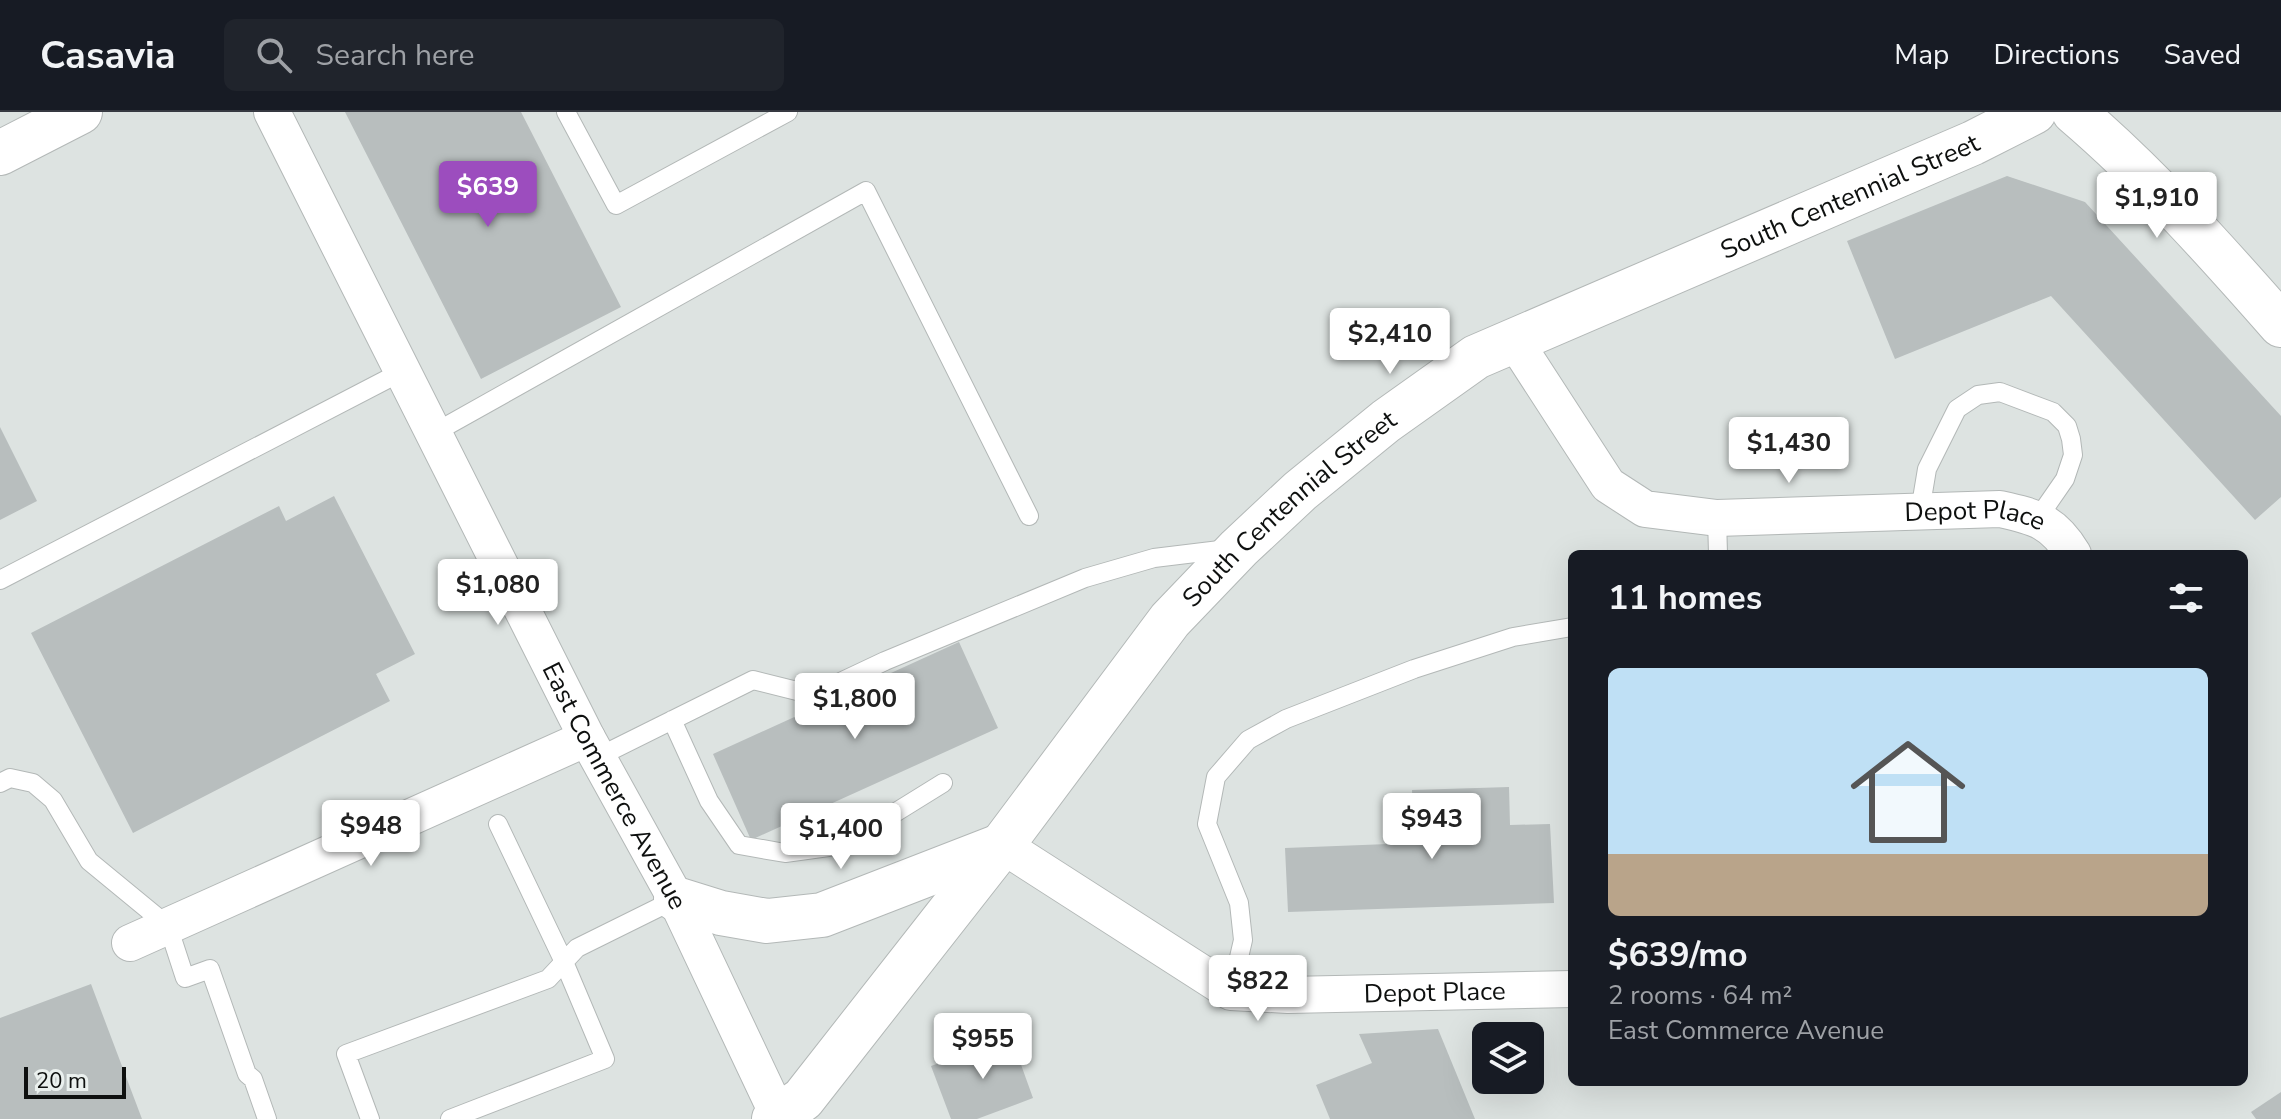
<!DOCTYPE html>
<html lang="en">
<head>
<meta charset="utf-8">
<style>
  body { margin:0; font-family:"Nunito Sans",sans-serif; background:#20242c; color:#f1f3f6; height:100vh; display:flex; flex-direction:column; font-size:30px; white-space:nowrap }
  * { box-sizing:border-box; margin:0 }
  p { font-size:26px; color:#9ea1a6 }
  .icon { flex:none; width:44px; height:44px; fill:none; stroke:currentColor; stroke-width:2; stroke-linecap:round; stroke-linejoin:round }
  .map { position:relative; flex:1; overflow:hidden }
  .sheet { position:absolute; left:1568px; top:438px; width:680px; height:536px; display:flex; flex-direction:column; background:#171b24; border-radius:12px; box-shadow:0 8px 32px #0002 }
  .sheet>* { flex:none }
  .fabs { position:absolute; left:1472px; top:910px; display:grid; gap:16px }
  .fabs a { display:grid; place-items:center; width:72px; height:72px; border-radius:12px; background:#171b24; box-shadow:0 8px 32px #0002; font-size:40px }
  .scale { position:absolute; left:24px; bottom:20px; width:102px; box-sizing:border-box; padding-left:8px; border:4px solid #0e100f; border-top:0; font-size:22px; line-height:28px; white-space:nowrap; color:#0e100f; -webkit-text-stroke:6px #eaf0ee; paint-order:stroke }
  .price { position:absolute; translate:-50% -68px; padding:0 18px; border-radius:8px; background:#fff; color:#222; font-size:26px; line-height:52px; filter:drop-shadow(0 2px 4px #0008) }
  .price::after { content:''; position:absolute; left:50%; top:48px; width:24px; height:18px; margin-left:-12px; background:inherit; clip-path:polygon(0 0,100% 0,50% 100%) }
  .price.current { background:#9c4dbe; color:#fff }
  ul { padding:0; list-style:none }
  li { display:grid; align-content:center; gap:16px; height:424px; padding:0 40px }
  li span { display:grid; place-items:center; height:248px; border-radius:12px; color:#555 }
  li>.icon { margin-inline-start:auto }
  span .icon { width:144px; height:144px; fill:#fffc; stroke-width:1 }
  li b { font-size:34px }
  h2 { display:flex; justify-content:space-between; align-items:center; height:96px; padding:0 40px; font-size:34px }
  header { display:flex; align-items:center; gap:48px; box-sizing:border-box; height:112px; padding:0 40px; background:#171b24; border-bottom:2px solid #363941 }
  header strong { font-size:38px }
  nav { display:flex; gap:44px; margin-inline-start:auto; font-size:28px }
  .search { width:560px; height:72px; background:#20242c; display:flex; align-items:center; gap:20px; box-sizing:border-box; padding:0 28px; border-radius:12px; color:#9ea1a6; font-size:30px }
  .map>svg:first-child { display:block }
  .building { fill:#b8bebe }
  .lines { fill:none; stroke-linecap:round; stroke-linejoin:round }
  .lane-casing { stroke:#b3b8b7; stroke-width:20 }
  .street-casing { stroke:#b3b8b7; stroke-width:38 }
  .secondary-casing { stroke:#b3b8b7; stroke-width:46 }
  .lane { stroke:#fff; stroke-width:18 }
  .street { stroke:#fff; stroke-width:36 }
  .secondary { stroke:#fff; stroke-width:44 }
  .labels { text-anchor:middle; dominant-baseline:central; stroke-width:7; stroke-linejoin:round; paint-order:stroke }
  .street-label { font-size:26px; fill:#0e100f; stroke:#eaf0ee }
</style>
</head>
<body>
<header>
<strong>Casavia</strong>
<div class="search"><svg class="icon" aria-label="search" viewBox="0 0 24 24"><circle cx="10" cy="10" r="6"/><path d="M15 15l6 6"/></svg>Search here</div>
<nav><a>Map</a><a>Directions</a><a>Saved</a></nav>
</header>
<div class="map">
<svg width="2281" height="1007" viewBox="0 0 2281 1007">
  <rect width="100%" height="100%" fill="#dde3e1"/>
  <!-- building -->
  <path class="building" d="M 345,0 L 521,0 L 621,195 L 481,267 Z
    M 2007,64 L 2085,90 L 2281,304 L 2281,385 L 2255,408 L 2051,184 L 1895,247 L 1847,129 Z
    M 0,315 L 37,389 L 0,408 Z
    M 334,384 L 415,542 L 376,562 L 390,589 L 133,721 L 31,521 L 279,394 L 286,409 Z
    M 959,530 L 998,616 L 751,728 L 713,642 Z
    M 1509,675 L 1510,713 L 1550,712 L 1554,791 L 1288,800 L 1285,736 L 1414,731 L 1412,678 Z
    M 91,872 L 142,1007 L 0,1007 L 0,906 Z
    M 1438,917 L 1475,1007 L 1330,1007 L 1316,973 L 1372,951 L 1359,922 Z
    M 1011,925 L 1033,986 L 977,1007 L 951,1007 L 931,954 Z
    M 2281,980 L 2281,1007 L 2256,1007 L 2251,1000 Z"/>
  <g class="lines">
    <defs>
      <path id="lane" d="M 566,0 L 616,93 L 788,0
        M 434,321 L 866,79 L 1029,404
        M 1920,399 L 1927,357 L 1957,297 L 1978,283 L 2000,280 L 2053,300 L 2067,314 L 2071,327 L 2073,343 L 2065,367 L 2038,406
        M 1717,406 L 1718,442
        M 0,468 L 403,259
        M 672,608 L 709,689 L 739,733 L 785,741 L 843,733 L 943,671
        M 598,645 L 753,568 L 813,583 L 885,549 L 1085,466 L 1154,446 L 1228,437
        M 0,671 L 10,666 L 33,671 L 53,688 L 89,749 L 168,814 L 185,866 L 210,857 L 247,962 L 253,967 L 267,1007
        M 1231,880 L 1243,828 L 1239,791 L 1207,712 L 1216,665 L 1248,628 L 1286,607 L 1414,557 L 1513,525 L 1572,515
        M 370,1007 L 346,942 L 548,867 L 577,836 L 676,787
        M 450,1007 L 605,947 L 564,850 L 498,712"/>
      <g id="street">
        <path id="s1" d="M 272,0 L 587,626 L 676,787 L 780,1007"/>
        <path id="s2" d="M 1514,228 L 1608,373 L 1645,397 L 1717,406 L 2000,397 C 2036,405 2053,409 2073,442"/>
        <path id="s3" d="M 1002,733 L 1231,880 L 1288,883 L 1572,877"/>
        <path d="M 130,831 L 587,626"/>
      </g>
      <g id="secondary">
        <path d="M 2074,0 C 2149,64 2216,139 2281,213"/>
        <path d="M 0,41 L 80,0"/>
        <path d="M 676,787 L 721,801 L 767,809 L 822,803 L 1000,734"/>
        <path id="s4" d="M 774,1007 L 803,987 L 1002,733 L 1170,508 L 1239,436 L 1300,379 L 1386,309 L 1476,245 L 1973,31 L 2034,0"/>
      </g>
    </defs>
    <!-- lane casing -->
    <use href="#lane" class="lane-casing"/>
    <!-- street casing -->
    <use href="#street" class="street-casing"/>
    <!-- secondary casing -->
    <use href="#secondary" class="secondary-casing"/>
    <!-- lane -->
    <use href="#lane" class="lane"/>
    <!-- street -->
    <use href="#street" class="street"/>
    <!-- secondary -->
    <use href="#secondary" class="secondary"/>
  </g>
  <g class="labels">
    <!-- street labels -->
    <g class="street-label">
      <text stroke="none"><textPath href="#s4" startOffset="1450">South Centennial Street</textPath></text>
      <text stroke="none"><textPath href="#s4" startOffset="802">South Centennial Street</textPath></text>
      <text stroke="none"><textPath href="#s2" startOffset="548">Depot Place</textPath></text>
      <text stroke="none"><textPath href="#s1" startOffset="756">East Commerce Avenue</textPath></text>
      <text stroke="none"><textPath href="#s3" startOffset="476">Depot Place</textPath></text>
    </g>
  </g>
</svg>
<div class="fabs">
<a><svg class="icon" aria-label="layers" viewBox="0 0 24 24"><path d="M12 4l9 5-9 5-9-5zM3 14l9 5 9-5"/></svg></a>
</div>
<div class="scale">20 m</div>
<b class="price current" style="left:488px;top:117px">$639</b>
<b class="price" style="left:2157px;top:128px">$1,910</b>
<b class="price" style="left:1390px;top:264px">$2,410</b>
<b class="price" style="left:1789px;top:373px">$1,430</b>
<b class="price" style="left:498px;top:515px">$1,080</b>
<b class="price" style="left:855px;top:629px">$1,800</b>
<b class="price" style="left:1432px;top:749px">$943</b>
<b class="price" style="left:371px;top:756px">$948</b>
<b class="price" style="left:841px;top:759px">$1,400</b>
<b class="price" style="left:1258px;top:911px">$822</b>
<b class="price" style="left:983px;top:969px">$955</b>
<section class="sheet">
<h2>11 homes<svg class="icon" aria-label="filters" viewBox="0 0 24 24"><path d="M4 7h16M4 17h16"/><circle cx="9" cy="7" r="2"/><circle cx="15" cy="17" r="2"/></svg></h2>
<ul>
<li><span style="background:linear-gradient(#bfe0f5 75%,#b9a48a 0)"><svg class="icon" aria-label="home" viewBox="0 0 24 24"><path d="M3 11l9-7 9 7M6 9v11h12V9"/></svg></span><div><b>$639/mo</b><p>2 rooms · 64 m²</p><p>East Commerce Avenue</p></div></li>
</ul>
</section>
</div>
</body>
</html>
